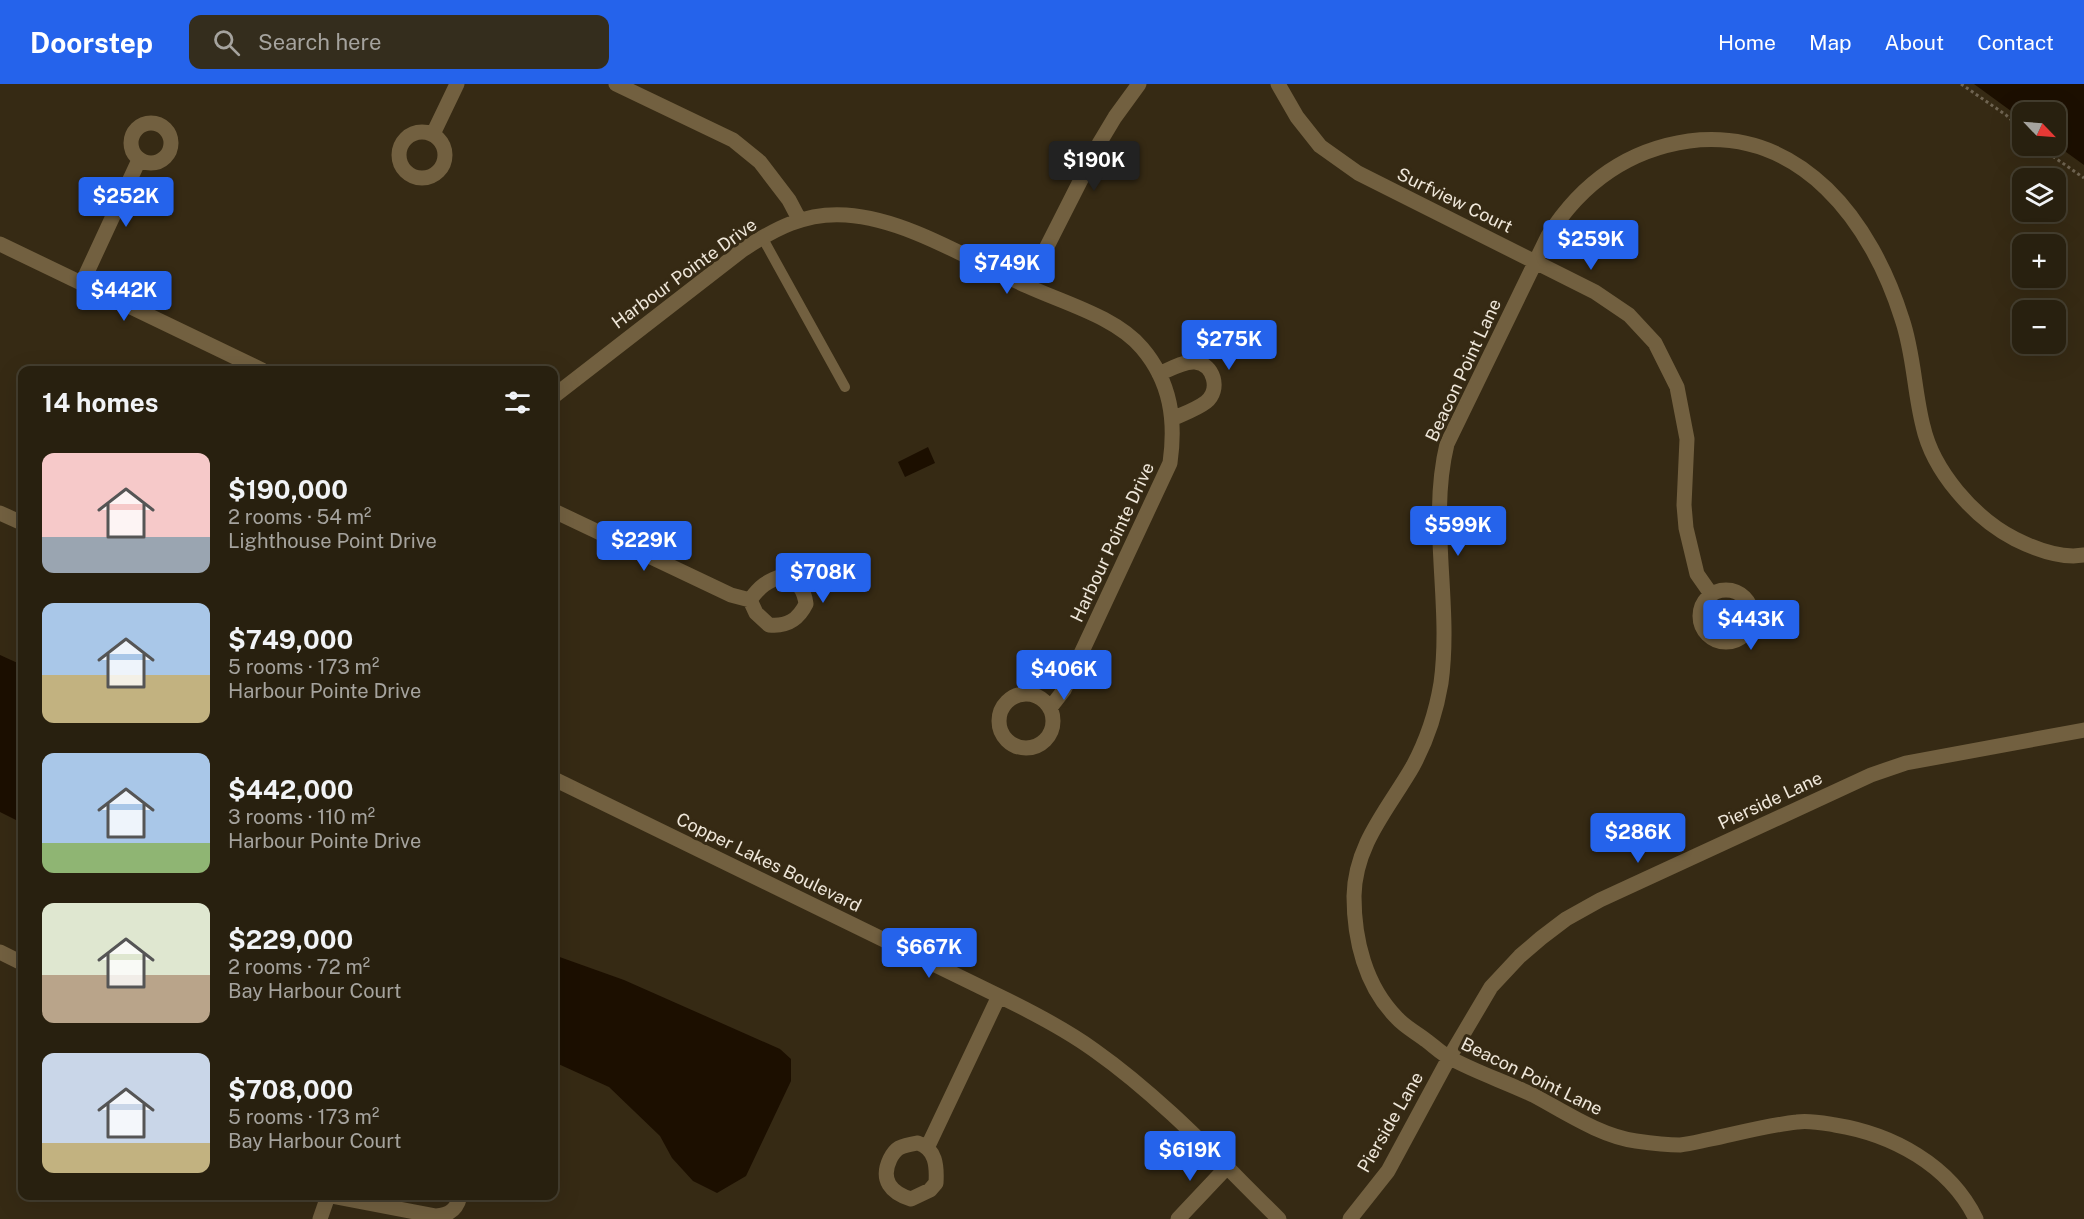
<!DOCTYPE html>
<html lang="en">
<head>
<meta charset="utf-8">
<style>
  body { margin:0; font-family:"Public Sans",sans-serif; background:#342d1d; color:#f1f3f6; height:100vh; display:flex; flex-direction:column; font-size:22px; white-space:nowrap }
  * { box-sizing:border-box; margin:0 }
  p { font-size:20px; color:#a5a39e }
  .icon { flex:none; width:33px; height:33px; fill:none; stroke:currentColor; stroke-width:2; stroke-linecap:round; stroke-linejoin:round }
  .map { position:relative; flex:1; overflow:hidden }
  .side { position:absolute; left:18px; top:282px; width:540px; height:834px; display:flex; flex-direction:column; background:#28200f; border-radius:12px; box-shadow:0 6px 24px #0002,0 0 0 2px #443e2f }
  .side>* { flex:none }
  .needle { width:39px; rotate:115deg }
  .controls { position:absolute; left:2012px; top:18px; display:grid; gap:12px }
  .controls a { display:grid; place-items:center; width:54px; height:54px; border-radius:12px; background:#28200f; box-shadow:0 6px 24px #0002,0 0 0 2px #443e2f; font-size:30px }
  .price { position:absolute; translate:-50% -51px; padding:0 14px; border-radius:6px; background:#2563eb; color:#fff; font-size:20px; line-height:39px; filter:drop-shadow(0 2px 3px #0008) }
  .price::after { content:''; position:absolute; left:50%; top:36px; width:18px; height:14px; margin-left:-9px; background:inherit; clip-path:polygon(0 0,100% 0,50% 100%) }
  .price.active { background:#222; color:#fff }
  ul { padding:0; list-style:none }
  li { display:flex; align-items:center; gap:18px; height:150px; padding:0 24px }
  li span { display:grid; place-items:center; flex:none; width:168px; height:120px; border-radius:12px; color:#555 }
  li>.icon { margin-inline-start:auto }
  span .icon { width:72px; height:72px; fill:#fffc; stroke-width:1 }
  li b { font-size:26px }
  h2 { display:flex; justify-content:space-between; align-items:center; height:72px; padding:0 24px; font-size:26px }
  header { display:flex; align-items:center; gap:36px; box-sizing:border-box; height:84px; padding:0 30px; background:#2563eb; color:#fff }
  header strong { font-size:28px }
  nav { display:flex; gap:33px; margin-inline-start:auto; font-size:21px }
  .search { width:420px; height:54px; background:#342d1d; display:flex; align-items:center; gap:15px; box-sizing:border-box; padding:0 21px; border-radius:12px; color:#a5a39e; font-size:22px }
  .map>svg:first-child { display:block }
  .water { fill:#1c0f00 }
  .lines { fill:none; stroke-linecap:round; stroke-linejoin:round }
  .path { stroke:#6f6451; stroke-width:3; stroke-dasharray:3 3; stroke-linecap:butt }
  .lane { stroke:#726040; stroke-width:10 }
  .street { stroke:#726040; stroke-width:15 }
  .labels { text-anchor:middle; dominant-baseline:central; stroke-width:6; stroke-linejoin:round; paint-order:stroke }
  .street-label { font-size:18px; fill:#efe7da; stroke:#362a14 }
</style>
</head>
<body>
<header>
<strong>Doorstep</strong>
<div class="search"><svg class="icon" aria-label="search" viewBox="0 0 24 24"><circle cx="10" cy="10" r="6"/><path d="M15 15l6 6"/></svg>Search here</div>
<nav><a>Home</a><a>Map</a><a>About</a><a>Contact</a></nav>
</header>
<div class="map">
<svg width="2084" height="1135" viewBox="0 0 2084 1135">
  <rect width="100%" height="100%" fill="#362a14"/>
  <!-- water -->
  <path class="water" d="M 1974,0 L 2084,0 L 2084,81 L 2055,60 L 2055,28 L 2022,28 L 2022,35 Z
    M 928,363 L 935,379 L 905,393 L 898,378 Z
    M 0,571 L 22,581 L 22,739 L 0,728 Z
    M 554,871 L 624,896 L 780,965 L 791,975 L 791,997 L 746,1092 L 717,1109 L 693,1097 L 672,1074 L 660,1052 L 609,1003 L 554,978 Z"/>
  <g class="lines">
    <!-- path -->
    <path class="path" d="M 1961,0 L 2006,31 L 2022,46
      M 2038,62 L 2084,94"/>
    <!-- lane -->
    <path class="lane" d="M 762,153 L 845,303"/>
    <!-- street -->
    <path class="street" d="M 616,0 L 733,56 L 760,78 L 789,116 L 799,135
      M 1278,0 L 1297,33 L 1320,62 L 1358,89 L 1595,208 L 1629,231 L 1655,259 L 1677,303 L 1687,355 L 1684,421 L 1686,444 L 1697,490 L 1711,510
      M131 59a20 20 0 1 1 40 0a20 20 0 1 1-40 0Z
      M399 71a23 23 0 1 1 46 0a23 23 0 1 1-46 0Z
      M 433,50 L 457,0
      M 0,160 L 262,286
      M 82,199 L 139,76
      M 1027,202 L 1100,58 L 1115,33 L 1139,0
      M 1159,290 C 1170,285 1184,277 1195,278 C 1214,280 1221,306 1206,318 C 1197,325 1183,330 1172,335
      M 554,312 L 741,167 C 774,145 805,128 846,131 C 907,135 972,177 1027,202 C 1064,219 1116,233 1142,264 C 1171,298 1176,337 1170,379 L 1064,606 L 1050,624
      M 554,427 L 731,511 L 750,516 L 756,529 L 769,541 C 787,543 798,536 806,520 C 804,505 798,497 783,492 C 767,497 760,502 750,516
      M 0,429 L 22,439
      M1700 532a26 26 0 1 1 52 0a26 26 0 1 1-52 0Z
      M999 637a27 27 0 1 1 54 0a27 27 0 1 1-54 0Z
      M 554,695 L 999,912 C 1032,928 1065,945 1094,966 C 1162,1014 1220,1077 1279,1135
      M 0,868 L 22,879
      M 918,1059 C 936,1065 937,1082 936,1099 L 930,1106 L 911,1115 C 891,1109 880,1096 890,1075 C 892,1071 894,1067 899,1064 C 905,1061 912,1060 918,1059 Z
      M 928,1062 L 999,912
      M 331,1112 L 436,1132 C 450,1131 457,1125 460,1112
      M 320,1135 L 328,1112
      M 1178,1135 L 1227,1083
      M 1350,1135 L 1388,1087 L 1449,974 L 1491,903 L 1520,872 L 1541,854 L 1566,835 L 1600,816 L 1871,691 L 1906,679 L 2084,646
      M 1976,1135 C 1950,1081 1892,1050 1835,1041 C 1823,1039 1809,1036 1797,1038 C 1769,1041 1739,1049 1711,1055 C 1701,1057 1690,1060 1680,1061 C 1666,1061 1650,1059 1636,1057 C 1600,1052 1565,1028 1533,1011 C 1506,998 1478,989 1452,975 C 1443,971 1435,963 1427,957 C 1417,949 1405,943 1397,934 C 1365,902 1354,855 1354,812 C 1355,760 1389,724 1413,682 C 1427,656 1436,629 1441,599 C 1452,520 1428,438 1447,360 L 1548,152 C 1581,100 1626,66 1689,57 C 1802,43 1872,139 1902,235 C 1914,270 1914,307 1923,342 C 1933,387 1974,434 2015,455 C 2035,465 2061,475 2084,471"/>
  </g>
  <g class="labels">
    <!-- street labels -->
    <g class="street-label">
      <text transform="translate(1455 116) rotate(26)">Surfview Court</text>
      <text transform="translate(684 189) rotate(-36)">Harbour Pointe Drive</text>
      <text transform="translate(1463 286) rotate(-65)">Beacon Point Lane</text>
      <text transform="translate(1112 458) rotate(-65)">Harbour Pointe Drive</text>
      <text transform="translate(1770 716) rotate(-25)">Pierside Lane</text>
      <text transform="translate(769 778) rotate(26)">Copper Lakes Boulevard</text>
      <text transform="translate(1532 992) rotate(26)">Beacon Point Lane</text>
      <text transform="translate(1390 1038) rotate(-60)">Pierside Lane</text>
    </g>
  </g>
</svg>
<div class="controls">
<a><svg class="needle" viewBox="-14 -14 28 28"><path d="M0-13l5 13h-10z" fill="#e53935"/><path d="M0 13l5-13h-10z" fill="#a5a39e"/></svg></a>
<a><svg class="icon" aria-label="layers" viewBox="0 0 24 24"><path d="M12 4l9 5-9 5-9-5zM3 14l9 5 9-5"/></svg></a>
<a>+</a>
<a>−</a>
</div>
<b class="price active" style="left:1094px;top:108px">$190K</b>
<b class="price" style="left:126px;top:144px">$252K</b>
<b class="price" style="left:1591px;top:187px">$259K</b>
<b class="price" style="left:1007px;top:211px">$749K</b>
<b class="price" style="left:124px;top:238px">$442K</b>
<b class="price" style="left:1229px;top:287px">$275K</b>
<b class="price" style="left:1458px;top:473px">$599K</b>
<b class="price" style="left:644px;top:488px">$229K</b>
<b class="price" style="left:823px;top:520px">$708K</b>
<b class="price" style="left:1751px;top:567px">$443K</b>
<b class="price" style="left:1064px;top:617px">$406K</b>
<b class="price" style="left:1638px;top:780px">$286K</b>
<b class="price" style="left:929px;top:895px">$667K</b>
<b class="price" style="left:1190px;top:1098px">$619K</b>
<section class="side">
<h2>14 homes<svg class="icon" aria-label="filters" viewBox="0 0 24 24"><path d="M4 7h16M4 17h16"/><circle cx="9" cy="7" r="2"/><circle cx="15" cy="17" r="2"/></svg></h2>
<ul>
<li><span style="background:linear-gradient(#f6c9c9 70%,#9aa5b1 0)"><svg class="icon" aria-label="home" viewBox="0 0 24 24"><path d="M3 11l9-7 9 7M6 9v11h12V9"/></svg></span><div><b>$190,000</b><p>2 rooms · 54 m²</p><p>Lighthouse Point Drive</p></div></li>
<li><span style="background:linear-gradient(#a9c7e8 60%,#c2b280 0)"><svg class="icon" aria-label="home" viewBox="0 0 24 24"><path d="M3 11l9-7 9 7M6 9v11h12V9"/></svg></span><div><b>$749,000</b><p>5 rooms · 173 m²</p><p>Harbour Pointe Drive</p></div></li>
<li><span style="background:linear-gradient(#a9c7e8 75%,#8fb573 0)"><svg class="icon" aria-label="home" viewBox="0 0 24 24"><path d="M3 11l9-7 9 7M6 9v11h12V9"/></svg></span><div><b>$442,000</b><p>3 rooms · 110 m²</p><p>Harbour Pointe Drive</p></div></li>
<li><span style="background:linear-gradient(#dfe7d0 60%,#b9a48a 0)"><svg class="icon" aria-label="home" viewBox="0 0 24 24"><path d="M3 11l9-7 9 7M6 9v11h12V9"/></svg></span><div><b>$229,000</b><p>2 rooms · 72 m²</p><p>Bay Harbour Court</p></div></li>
<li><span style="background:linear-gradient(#c9d6e8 75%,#c2b280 0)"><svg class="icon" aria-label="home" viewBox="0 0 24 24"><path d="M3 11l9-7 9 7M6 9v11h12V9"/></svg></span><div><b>$708,000</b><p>5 rooms · 173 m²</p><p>Bay Harbour Court</p></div></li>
</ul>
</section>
</div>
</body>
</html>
